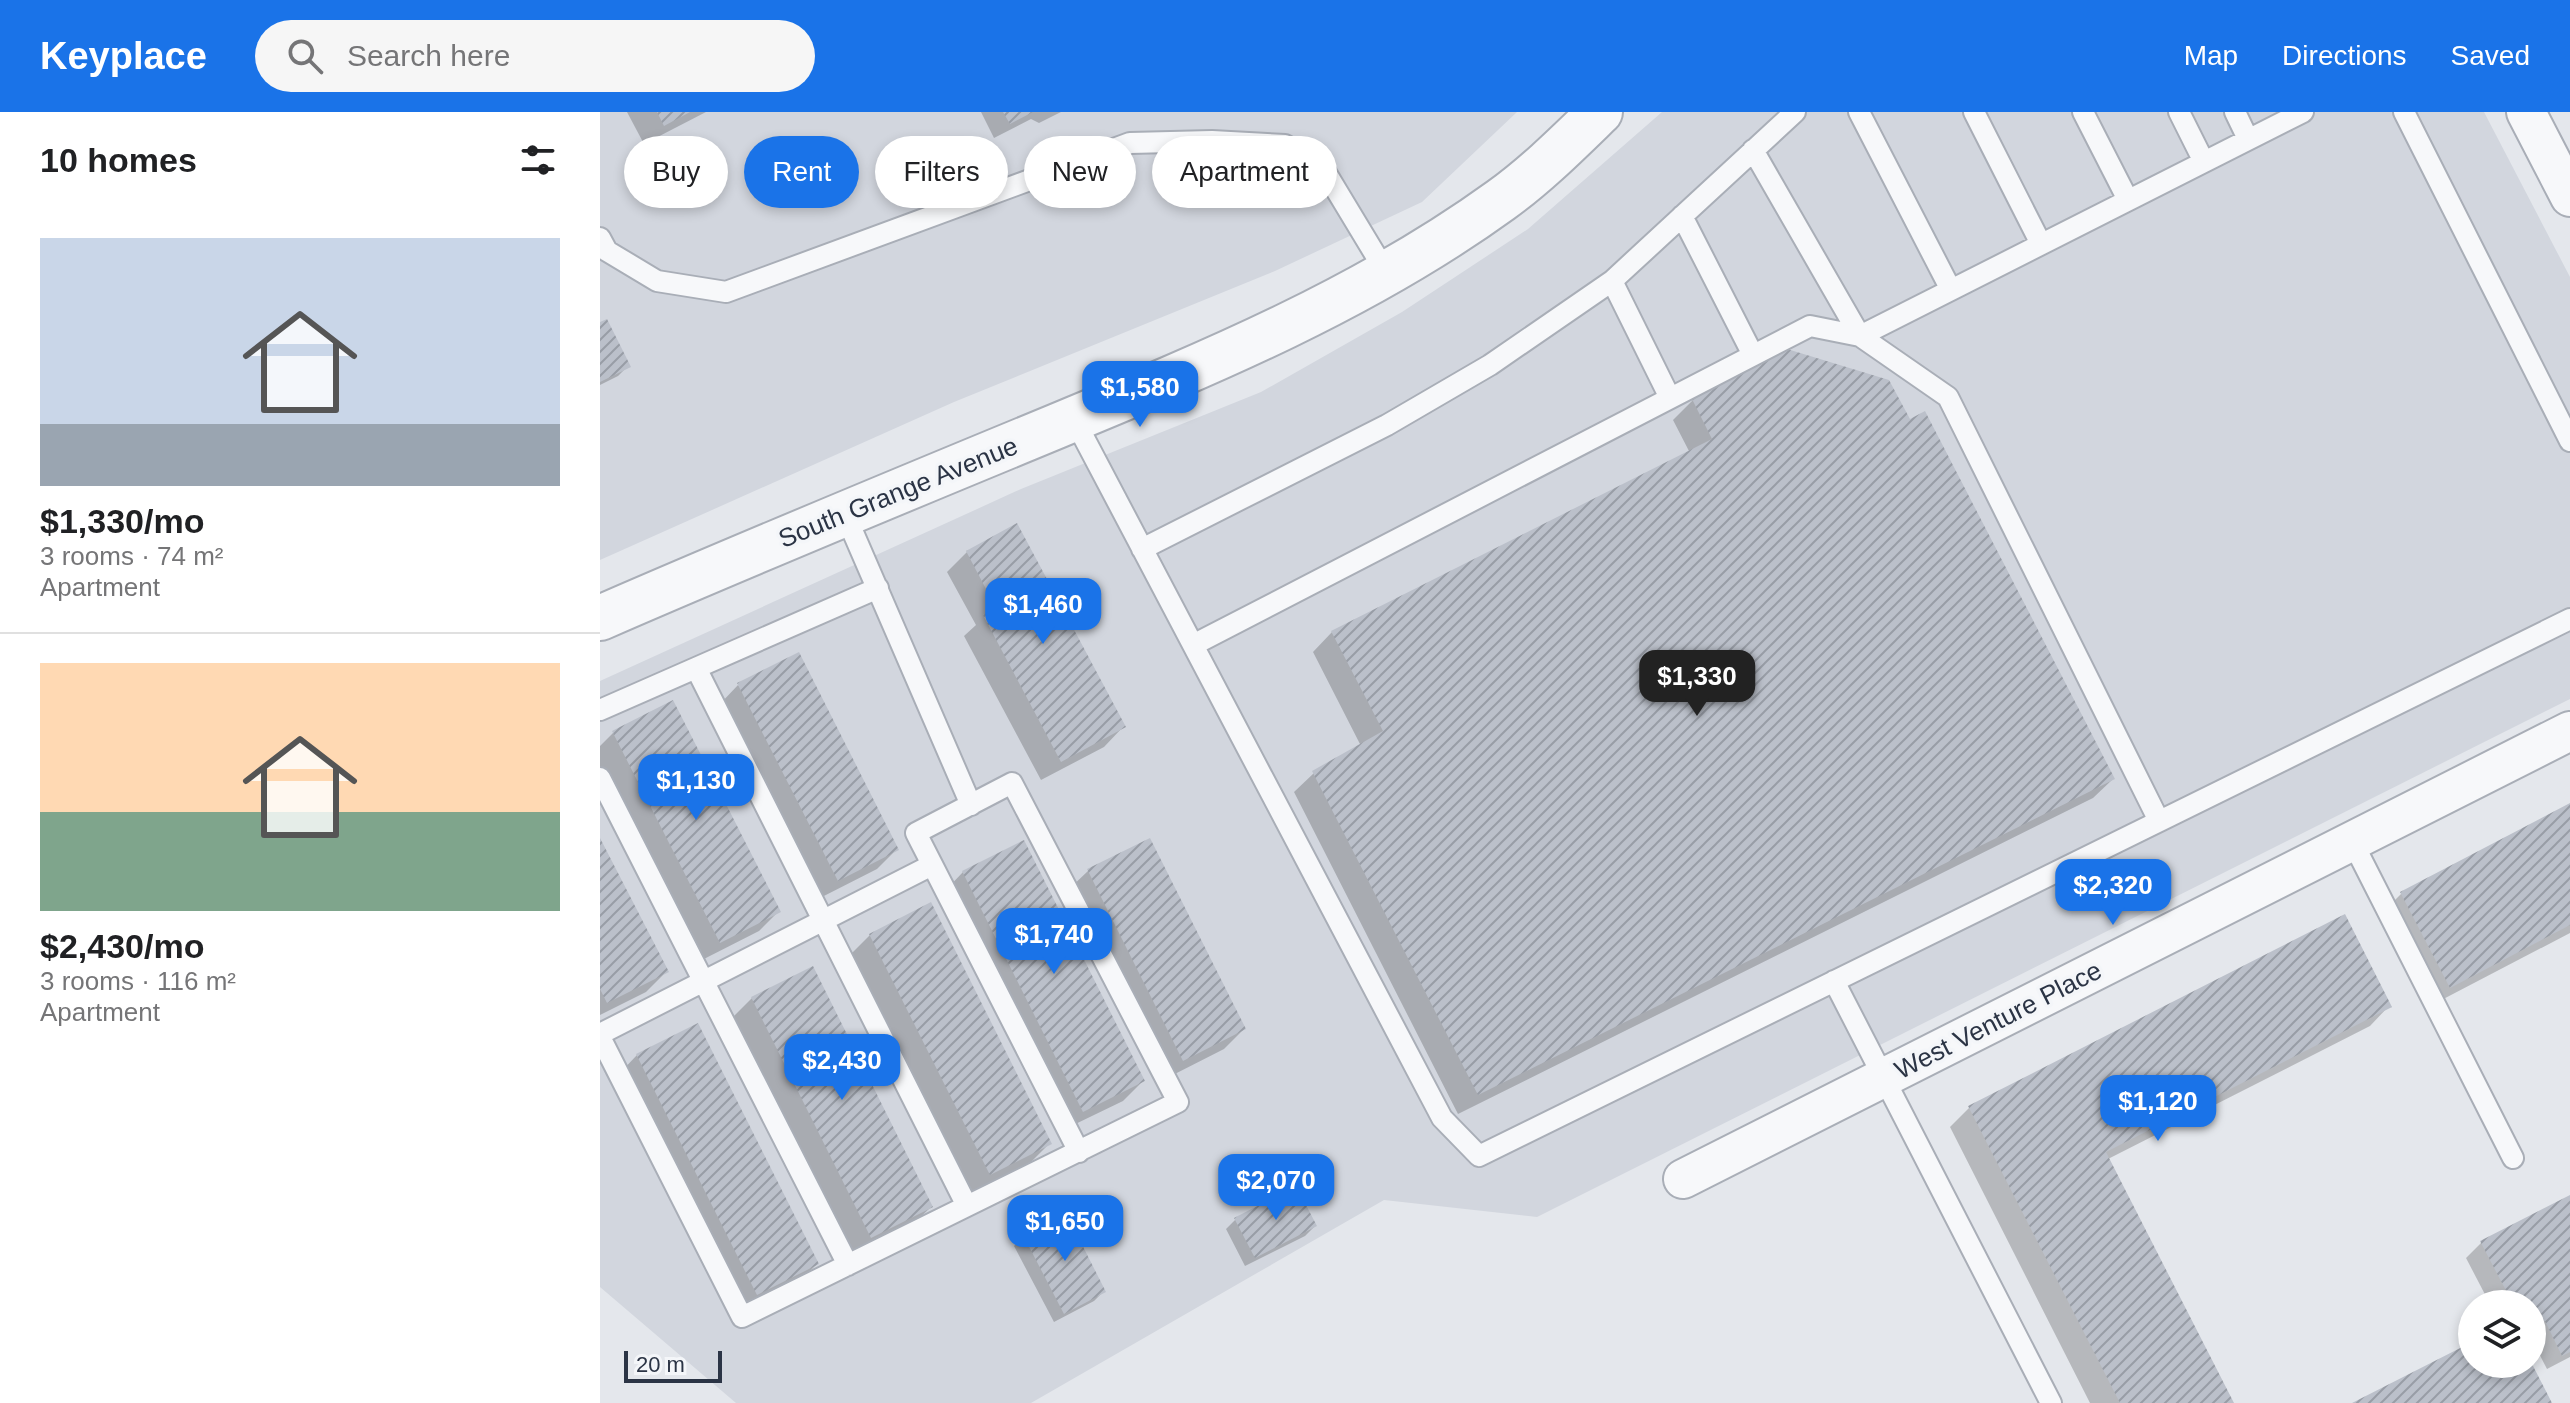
<!DOCTYPE html>
<html lang="en">
<head>
<meta charset="utf-8">
<style>
  body { margin:0; font-family:Arial,sans-serif; background:#f6f6f6; color:#202124; height:100vh; display:flex; flex-direction:column; font-size:30px; white-space:nowrap }
  * { box-sizing:border-box; margin:0 }
  p { font-size:26px; color:#757577 }
  .icon { flex:none; width:44px; height:44px; fill:none; stroke:currentColor; stroke-width:2; stroke-linecap:round; stroke-linejoin:round }
  .map { position:relative; flex:1; overflow:hidden }
  .panel { display:flex; flex-direction:column; background:#fff; width:600px }
  .panel>* { flex:none }
  .hud { position:absolute; left:24px; top:24px; width:760px; height:72px; display:flex; gap:16px }
  .fabs { position:absolute; left:1858px; top:1178px; display:grid; gap:16px }
  .fabs a { display:grid; place-items:center; width:88px; height:88px; border-radius:50%; background:#fff; box-shadow:0 4px 12px #0003; font-size:40px }
  .scale { position:absolute; left:24px; bottom:20px; width:98px; box-sizing:border-box; padding-left:8px; border:4px solid #2b3445; border-top:0; font-size:22px; line-height:28px; white-space:nowrap; color:#2b3445; -webkit-text-stroke:6px #f4f6f9; paint-order:stroke }
  .price { position:absolute; translate:-50% -68px; padding:0 18px; border-radius:16px; background:#1a73e8; color:#fff; font-size:26px; line-height:52px; filter:drop-shadow(0 2px 4px #0008) }
  .price::after { content:''; position:absolute; left:50%; top:48px; width:24px; height:18px; margin-left:-12px; background:inherit; clip-path:polygon(0 0,100% 0,50% 100%) }
  .price.active { background:#222; color:#fff }
  ul { padding:0; list-style:none }
  li { display:grid; align-content:center; gap:16px; height:424px; padding:0 40px }
  li+li { border-top:2px solid #e0e0e0 }
  li span { display:grid; place-items:center; height:248px; border-radius:0px; color:#555 }
  li>.icon { margin-inline-start:auto }
  span .icon { width:144px; height:144px; fill:#fffc; stroke-width:1 }
  li b { font-size:34px }
  h2 { display:flex; justify-content:space-between; align-items:center; height:96px; padding:0 40px; font-size:34px }
  .chip { padding:0 28px; border-radius:36px; background:#fff; box-shadow:0 4px 12px #0003; font-size:28px; line-height:72px }
  .chip.active { background:#1a73e8; color:#fff }
  header { display:flex; align-items:center; gap:48px; box-sizing:border-box; height:112px; padding:0 40px; background:#1a73e8; color:#fff }
  header strong { font-size:38px }
  nav { display:flex; gap:44px; margin-inline-start:auto; font-size:28px }
  .search { width:560px; height:72px; background:#f6f6f6; display:flex; align-items:center; gap:20px; box-sizing:border-box; padding:0 28px; border-radius:44px; color:#757577; font-size:30px }
  main { display:flex; flex:1; min-height:0 }
  .map>svg:first-child { display:block }
  .built { fill:#d2d6de }
  .shadow { fill:#0003 }
  .building { fill:url(#building-hatch) }
  .lines { fill:none; stroke-linecap:round; stroke-linejoin:round }
  .service-casing { stroke:#a9aeb7; stroke-width:24 }
  .minor-casing { stroke:#a9aeb7; stroke-width:42 }
  .tertiary-casing { stroke:#a9aeb7; stroke-width:48 }
  .service { stroke:#f7f8fa; stroke-width:20 }
  .minor { stroke:#f7f8fa; stroke-width:38 }
  .tertiary { stroke:#f7f8fa; stroke-width:44 }
  .labels { text-anchor:middle; dominant-baseline:central; stroke-width:7; stroke-linejoin:round; paint-order:stroke }
  .street-label { font-size:26px; fill:#2b3445; stroke:#f4f6f9 }
</style>
</head>
<body>
<header>
<strong>Keyplace</strong>
<div class="search"><svg class="icon" aria-label="search" viewBox="0 0 24 24"><circle cx="10" cy="10" r="6"/><path d="M15 15l6 6"/></svg>Search here</div>
<nav><a>Map</a><a>Directions</a><a>Saved</a></nav>
</header>
<main>
<section class="panel">
<h2>10 homes<svg class="icon" aria-label="filters" viewBox="0 0 24 24"><path d="M4 7h16M4 17h16"/><circle cx="9" cy="7" r="2"/><circle cx="15" cy="17" r="2"/></svg></h2>
<ul>
<li><span style="background:linear-gradient(#c9d6e8 75%,#9aa5b1 0)"><svg class="icon" aria-label="home" viewBox="0 0 24 24"><path d="M3 11l9-7 9 7M6 9v11h12V9"/></svg></span><div><b>$1,330/mo</b><p>3 rooms · 74 m²</p><p>Apartment</p></div></li>
<li><span style="background:linear-gradient(#ffd9b3 60%,#7fa58c 0)"><svg class="icon" aria-label="home" viewBox="0 0 24 24"><path d="M3 11l9-7 9 7M6 9v11h12V9"/></svg></span><div><b>$2,430/mo</b><p>3 rooms · 116 m²</p><p>Apartment</p></div></li>
</ul>
</section>
<div class="map">
<svg width="1970" height="1291" viewBox="0 0 1970 1291">
  <defs>
    <pattern id="building-hatch" width="6" height="6" patternUnits="userSpaceOnUse" patternTransform="scale(2)"><rect width="6" height="6" fill="#bbc0ca"/><path d="M-1 1l2-2M0 6l6-6M5 7l2-2" fill="none" stroke="#989da6"/></pattern>
  </defs>
  <rect width="100%" height="100%" fill="#e4e7ec"/>
  <!-- built -->
  <path class="built" d="M 0,0 L 917,0 L 822,90 L 675,159 L 354,290 L 0,448 Z
    M 1062,0 L 1884,0 L 1970,165 L 1970,587 L 937,1105 L 784,1088 L 431,1291 L 136,1291 L 0,1175 L 0,569 L 421,377 L 661,280 L 802,200 L 928,117 Z"/>
  <!-- shadow -->
  <path class="shadow" d="M 27,0 L 106,0 L 44,32 Z
    M 381,0 L 461,0 L 439,11 L 431,7 L 394,26 Z
    M 0,212 L 28,254 L 18,264 L 0,273 Z
    M 1093,288 L 1513,667 L 1493,686 L 858,1002 L 694,680 L 714,661 L 761,634 L 713,540 L 732,520 L 1090,341 L 1073,308 Z
    M 367,440 L 523,615 L 504,635 L 441,668 L 364,524 L 376,513 L 347,460 Z
    M 138,573 L 297,737 L 277,757 L 218,787 L 119,593 Z
    M 13,621 L 179,799 L 159,819 L 100,849 L 0,654 L 0,634 Z
    M 1970,694 L 1970,821 L 1830,894 L 1782,801 L 1801,782 Z
    M 549,728 L 644,917 L 624,937 L 563,968 L 468,778 L 488,759 Z
    M 0,730 L 66,860 L 46,880 L 0,903 Z
    M 363,760 L 543,969 L 523,989 L 463,1018 L 344,780 Z
    M 270,823 L 449,1032 L 430,1051 L 370,1081 L 250,843 Z
    M 152,886 L 331,1095 L 311,1114 L 251,1144 L 132,906 Z
    M 1789,894 L 1770,914 L 1508,1047 L 1632,1291 L 1490,1291 L 1350,1015 L 1369,996 Z
    M 37,943 L 217,1152 L 197,1172 L 137,1201 L 18,963 Z
    M 1970,1085 L 1970,1245 L 1947,1257 L 1932,1228 L 1932,1192 L 1890,1192 L 1866,1146 L 1881,1131 Z
    M 636,1107 L 715,1114 L 705,1124 L 645,1154 L 626,1117 Z
    M 424,1124 L 504,1179 L 494,1189 L 454,1210 L 414,1134 Z"/>
  <!-- building -->
  <path class="building" d="M 57,0 L 90,0 L 64,14 Z
    M 403,0 L 433,0 L 410,12 Z
    M 7,207 L 31,255 L 0,270 L 0,210 Z
    M 1187,237 L 1289,268 L 1310,307 L 1325,299 L 1515,667 L 878,983 L 712,659 L 783,619 L 731,519 L 1112,327 L 1092,287 Z
    M 417,411 L 526,615 L 461,650 L 383,503 L 396,496 L 366,439 Z
    M 199,540 L 299,738 L 238,769 L 137,571 Z
    M 73,588 L 181,800 L 120,831 L 12,619 Z
    M 1970,691 L 1970,813 L 1850,876 L 1800,780 Z
    M 0,726 L 69,860 L 7,891 L 0,877 Z
    M 550,726 L 646,917 L 583,949 L 487,757 Z
    M 424,728 L 545,969 L 483,1000 L 362,759 Z
    M 331,790 L 452,1032 L 390,1063 L 269,822 Z
    M 1745,802 L 1792,895 L 1506,1040 L 1634,1291 L 1520,1291 L 1368,994 Z
    M 213,854 L 333,1095 L 271,1126 L 151,885 Z
    M 98,911 L 219,1152 L 157,1183 L 36,942 Z
    M 696,1074 L 717,1114 L 655,1146 L 634,1106 Z
    M 1970,1083 L 1970,1240 L 1962,1244 L 1945,1209 L 1932,1215 L 1932,1192 L 1913,1192 L 1880,1129 Z
    M 466,1101 L 506,1180 L 464,1202 L 423,1123 Z
    M 1872,1230 L 1872,1252 L 1932,1252 L 1952,1291 L 1752,1291 Z"/>
  <g class="lines">
    <defs>
      <path id="service" d="M 1259,0 L 1351,178
        M 1374,0 L 1441,132
        M 1483,0 L 1528,88
        M 1579,0 L 1604,50
        M 1635,0 L 1648,27
        M 1804,0 L 1970,329
        M 1153,38 L 1260,224 L 1703,0
        M 1082,104 L 1153,243
        M 0,126 L 7,139 L 57,169 L 126,180 L 530,31 L 612,29 L 685,33 L 723,56 L 787,162
        M 1012,169 L 1070,286
        M 474,307 L 842,1006 L 879,1044 L 1970,507
        M 245,402 L 371,693
        M 542,437 L 787,313 L 890,253 L 1012,169 L 1195,0
        M 593,533 L 1210,214 L 1260,224 L 1348,285 L 1559,709
        M 96,556 L 367,1094
        M 0,598 L 278,476
        M 0,666 L 248,1153
        M 1752,729 L 1913,1046
        M 1234,869 L 1451,1291
        M 0,922 L 332,753
        M 0,925 L 142,1205 L 578,990 L 412,671 L 316,721 L 479,1040"/>
      <path id="minor" d="M 1926,0 L 1970,85
        M 1083,1067 L 1970,619"/>
      <path id="tertiary" d="M 0,506 C 142,444 285,385 428,326 C 592,258 756,193 901,88 C 936,63 969,30 1000,0"/>
    </defs>
    <!-- service casing -->
    <use href="#service" class="service-casing"/>
    <!-- minor casing -->
    <use href="#minor" class="minor-casing"/>
    <!-- tertiary casing -->
    <use href="#tertiary" class="tertiary-casing"/>
    <!-- service -->
    <use href="#service" class="service"/>
    <!-- minor -->
    <use href="#minor" class="minor"/>
    <!-- tertiary -->
    <use href="#tertiary" class="tertiary"/>
  </g>
  <g class="labels">
    <!-- street labels -->
    <g class="street-label">
      <text transform="translate(298 380) rotate(-22)">South Grange Avenue</text>
      <text transform="translate(1398 908) rotate(-27)">West Venture Place</text>
    </g>
  </g>
</svg>
<div class="fabs">
<a><svg class="icon" aria-label="layers" viewBox="0 0 24 24"><path d="M12 4l9 5-9 5-9-5zM3 14l9 5 9-5"/></svg></a>
</div>
<div class="scale">20 m</div>
<b class="price" style="left:540px;top:317px">$1,580</b>
<b class="price" style="left:443px;top:534px">$1,460</b>
<b class="price active" style="left:1097px;top:606px">$1,330</b>
<b class="price" style="left:96px;top:710px">$1,130</b>
<b class="price" style="left:1513px;top:815px">$2,320</b>
<b class="price" style="left:454px;top:864px">$1,740</b>
<b class="price" style="left:242px;top:990px">$2,430</b>
<b class="price" style="left:1558px;top:1031px">$1,120</b>
<b class="price" style="left:676px;top:1110px">$2,070</b>
<b class="price" style="left:465px;top:1151px">$1,650</b>
<div class="hud">
<a class="chip">Buy</a>
<a class="chip active">Rent</a>
<a class="chip">Filters</a>
<a class="chip">New</a>
<a class="chip">Apartment</a>
</div>
</div>
</main>
</body>
</html>
